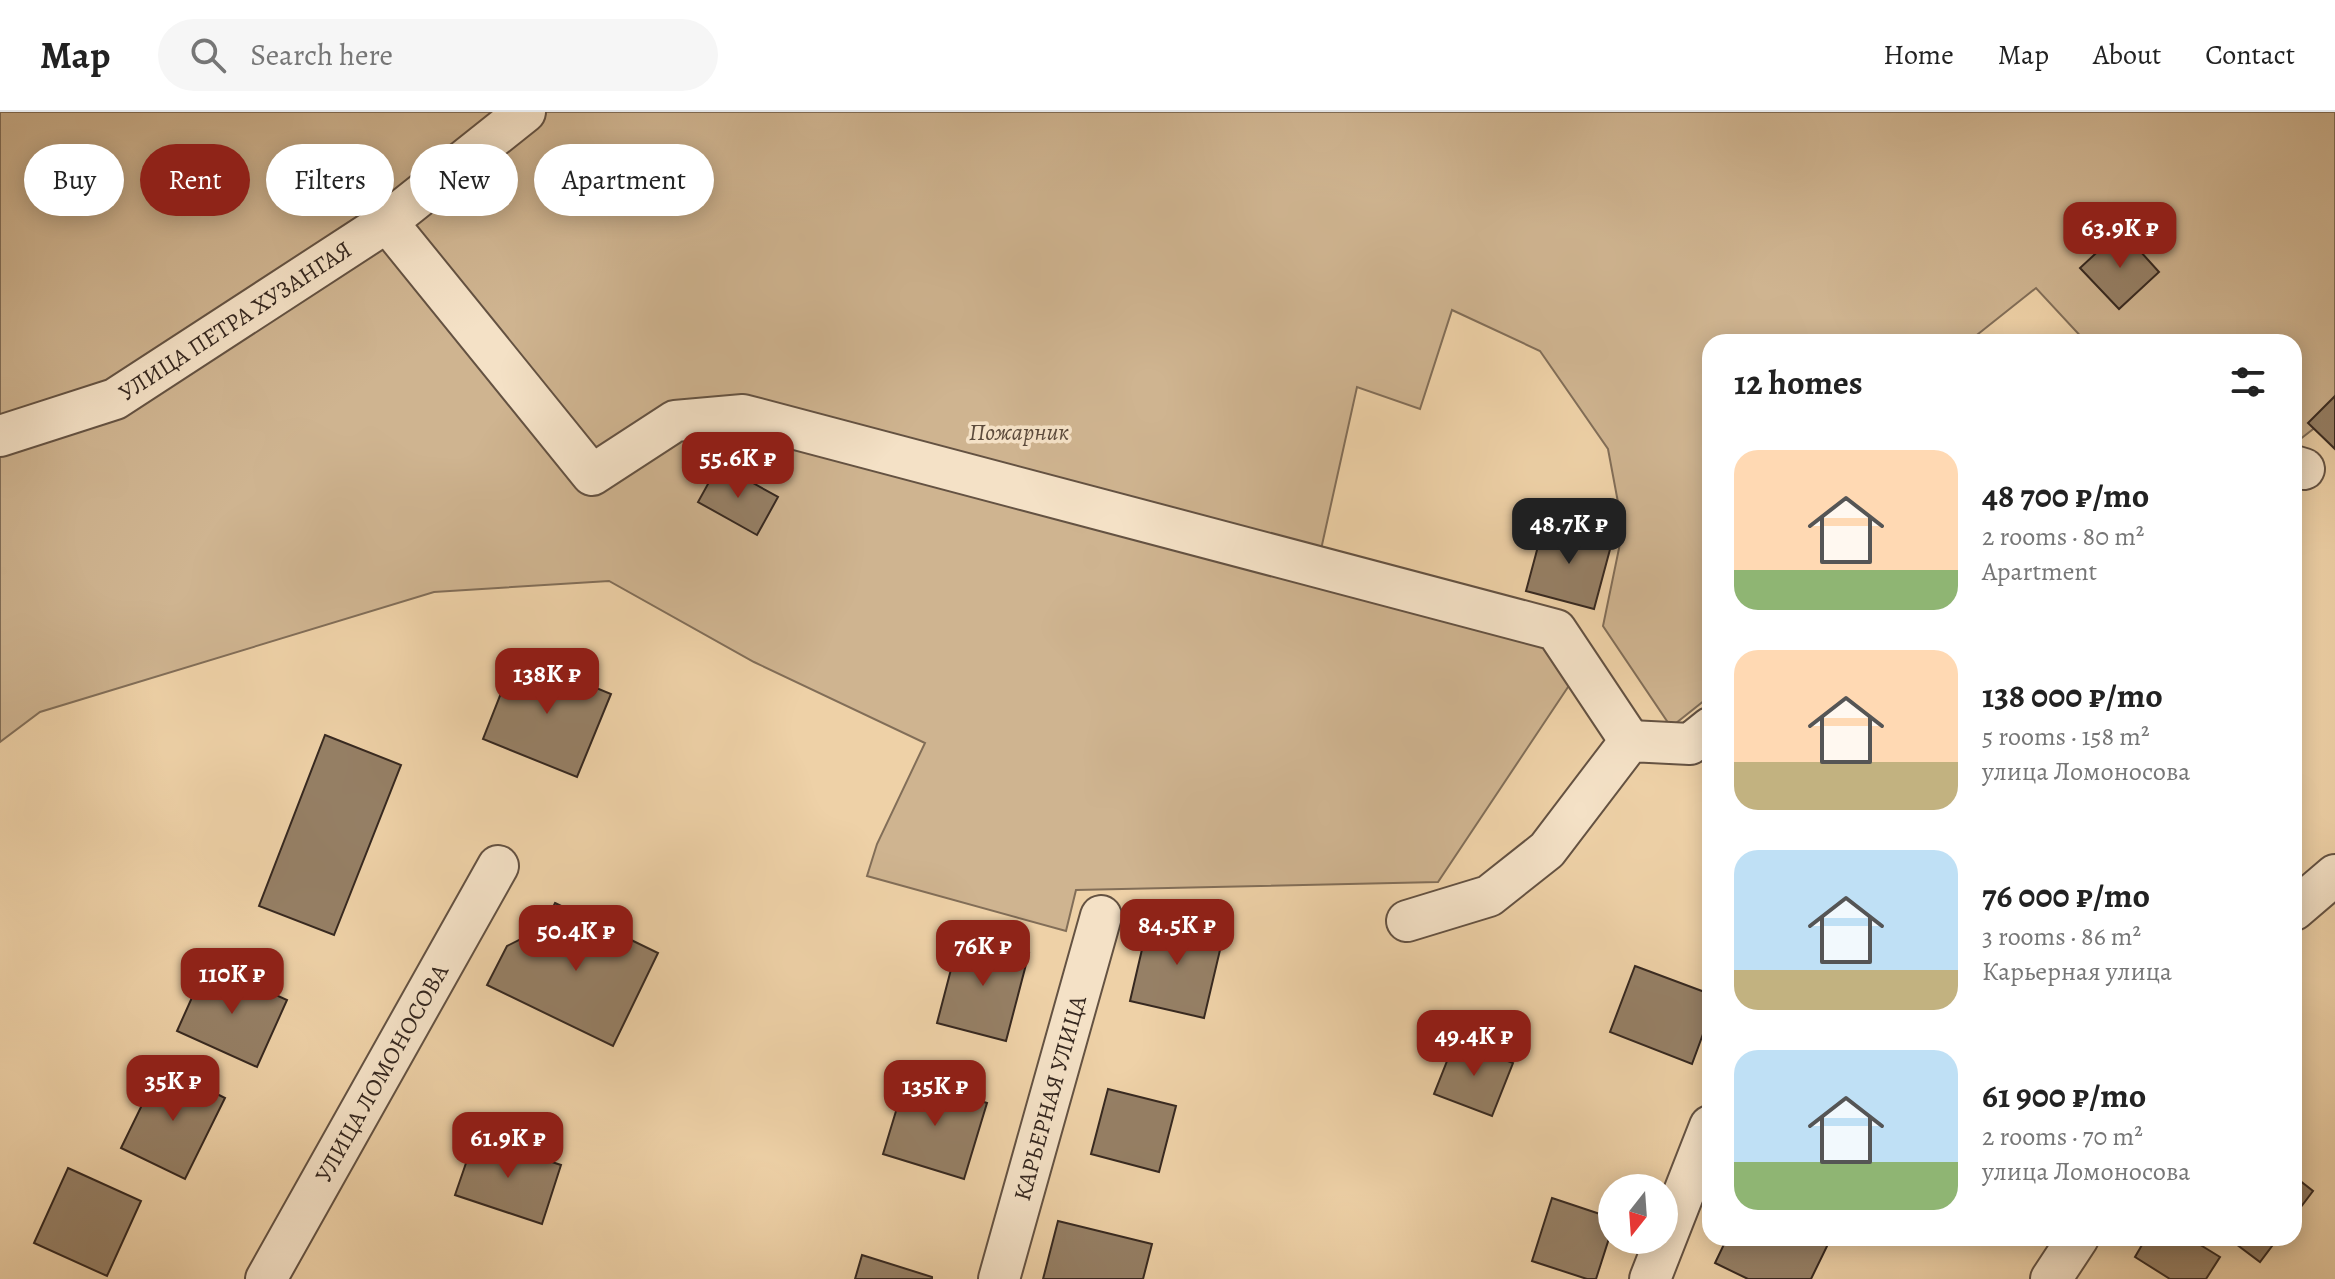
<!DOCTYPE html>
<html lang="en">
<head>
<meta charset="utf-8">
<style>
  body { margin:0; font-family:Alegreya,serif; background:#f6f6f6; color:#222; height:100vh; display:flex; flex-direction:column; font-size:30px; white-space:nowrap }
  * { box-sizing:border-box; margin:0 }
  p { font-size:26px; color:#767676 }
  .icon { flex:none; width:44px; height:44px; fill:none; stroke:currentColor; stroke-width:2; stroke-linecap:round; stroke-linejoin:round }
  .map { position:relative; flex:1; overflow:hidden }
  .panel { position:absolute; left:1702px; top:222px; width:600px; height:912px; display:flex; flex-direction:column; background:#fff; border-radius:24px; box-shadow:0 4px 20px #0003 }
  .panel>* { flex:none }
  .hud { position:absolute; left:24px; top:32px; width:760px; height:72px; display:flex; gap:16px }
  .needle { width:52px; rotate:197deg }
  .controls { position:absolute; left:1598px; top:1062px; display:grid; gap:16px }
  .controls a { display:grid; place-items:center; width:80px; height:80px; border-radius:50%; background:#fff; box-shadow:0 4px 20px #0003; font-size:40px }
  .price { position:absolute; translate:-50% -68px; padding:0 18px; border-radius:16px; background:#8f2418; color:#fff; font-size:26px; line-height:52px; filter:drop-shadow(0 2px 4px #0008) }
  .price::after { content:''; position:absolute; left:50%; top:48px; width:24px; height:18px; margin-left:-12px; background:inherit; clip-path:polygon(0 0,100% 0,50% 100%) }
  .price.current { background:#222; color:#fff }
  ul { padding:0; list-style:none }
  li { display:flex; align-items:center; gap:24px; height:200px; padding:0 32px }
  li span { display:grid; place-items:center; flex:none; width:224px; height:160px; border-radius:24px; color:#555 }
  li>.icon { margin-inline-start:auto }
  span .icon { width:96px; height:96px; fill:#fffc; stroke-width:1 }
  li b { font-size:34px }
  h2 { display:flex; justify-content:space-between; align-items:center; height:96px; padding:0 32px; font-size:34px }
  .pill { padding:0 28px; border-radius:36px; background:#fff; box-shadow:0 4px 20px #0003; font-size:28px; line-height:72px }
  .pill.current { background:#8f2418; color:#fff }
  header { display:flex; align-items:center; gap:48px; box-sizing:border-box; height:112px; padding:0 40px; background:#fff; border-bottom:2px solid #e0e0e0 }
  header strong { font-size:38px }
  nav { display:flex; gap:44px; margin-inline-start:auto; font-size:28px }
  .search { width:560px; height:72px; background:#f6f6f6; display:flex; align-items:center; gap:20px; box-sizing:border-box; padding:0 28px; border-radius:44px; color:#767676; font-size:30px }
  .map>svg:first-child { display:block }
  .green { fill:#cfb490; stroke:#826e58; stroke-width:2 }
  .building { fill:#968066; stroke:#362820; stroke-width:2 }
  .lines { fill:none; stroke-linecap:round; stroke-linejoin:round }
  .minor-casing { stroke:#645242; stroke-width:44 }
  .minor { stroke:#f4e1c6; stroke-width:40 }
  .labels { text-anchor:middle; dominant-baseline:central; stroke-width:7; stroke-linejoin:round; paint-order:stroke }
  .street-label { font-size:24px; fill:#362820; stroke:#f4e1c6 }
  .park-label { font-size:24px; font-style:italic; fill:#5c4b3c; stroke:#f4e1c6 }
</style>
</head>
<body>
<header>
<strong>Map</strong>
<div class="search"><svg class="icon" aria-label="search" viewBox="0 0 24 24"><circle cx="10" cy="10" r="6"/><path d="M15 15l6 6"/></svg>Search here</div>
<nav><a>Home</a><a>Map</a><a>About</a><a>Contact</a></nav>
</header>
<div class="map">
<svg width="2335" height="1167" viewBox="0 0 2335 1167">
  <rect width="100%" height="100%" fill="#eed1a7"/>
  <filter id="stains"><feTurbulence type="fractalNoise" baseFrequency=".0025" numOctaves="4"/><feColorMatrix values="0 0 0 0 .2 0 0 0 0 .09 0 0 0 0 .02 0 0 0 .5 -.17"/></filter>
  <radialGradient id="worn" r=".72"><stop offset=".6" stop-color="#630" stop-opacity="0"/><stop offset="1" stop-color="#630" stop-opacity=".3"/></radialGradient>
  <!-- green -->
  <path class="green" d="M 0,0 L 2335,0 L 2335,300 L 2294,332 L 2294,230 L 2086,230 L 2036,176 L 1968,230 L 1710,230 L 1710,584 L 1671,615 L 1603,514 L 1623,417 L 1608,337 L 1540,239 L 1452,198 L 1420,297 L 1357,275 L 1316,460 L 1547,531 L 1572,569 L 1438,770 L 1076,778 L 1066,819 L 867,764 L 877,732 L 925,631 L 754,550 L 609,469 L 434,480 L 40,600 L 0,630 Z"/>
  <!-- building -->
  <path class="building" d="M 2121,118 L 2159,160 L 2119,197 L 2080,156 Z
    M 2335,284 L 2335,337 L 2308,311 Z
    M 719,352 L 778,385 L 757,423 L 698,390 Z
    M 1544,412 L 1612,430 L 1594,497 L 1526,479 Z
    M 516,543 L 611,582 L 577,665 L 483,627 Z
    M 325,623 L 401,653 L 334,823 L 259,794 Z
    M 555,791 L 658,841 L 613,934 L 487,873 L 507,834 L 543,816 Z
    M 1150,803 L 1224,821 L 1204,906 L 1130,889 Z
    M 960,823 L 1029,841 L 1006,929 L 937,911 Z
    M 207,852 L 287,888 L 257,955 L 177,919 Z
    M 1635,854 L 1710,882 L 1710,903 L 1692,952 L 1610,920 Z
    M 1455,929 L 1513,951 L 1492,1004 L 1434,982 Z
    M 161,954 L 225,986 L 185,1067 L 121,1036 Z
    M 906,966 L 987,991 L 964,1067 L 883,1042 Z
    M 1108,977 L 1176,994 L 1159,1060 L 1091,1042 Z
    M 475,1025 L 561,1053 L 542,1112 L 455,1083 Z
    M 68,1056 L 141,1089 L 107,1164 L 34,1131 Z
    M 2294,1064 L 2313,1079 L 2294,1104 Z
    M 1552,1086 L 1612,1106 L 1612,1117 L 1596,1167 L 1587,1167 L 1532,1149 Z
    M 1058,1109 L 1152,1132 L 1143,1167 L 1043,1167 Z
    M 1727,1126 L 1831,1126 L 1811,1167 L 1748,1167 L 1715,1151 Z
    M 2146,1126 L 2189,1126 L 2220,1145 L 2206,1167 L 2170,1167 L 2135,1145 Z
    M 2228,1126 L 2278,1126 L 2260,1150 Z
    M 862,1143 L 932,1165 L 932,1167 L 855,1167 Z"/>
  <g class="lines">
    <defs>
      <g id="minor">
        <path d="M 387,110 L 592,363 L 675,309 L 743,303 L 1556,518 L 1630,629"/>
        <path id="s1" d="M 0,324 L 115,287 L 387,110 L 525,0"/>
        <path d="M 2294,354 L 2304,357"/>
        <path d="M 2294,798 L 2335,763"/>
        <path d="M 1407,809 L 1489,784 L 1547,738 L 1630,629 L 1690,632 L 1710,616"/>
        <path id="s2" d="M 266,1167 L 498,754"/>
        <path id="s3" d="M 999,1167 L 1101,804"/>
        <path d="M 1650,1167 L 1710,1014"/>
        <path d="M 2051,1167 L 2078,1126"/>
      </g>
    </defs>
    <!-- minor casing -->
    <use href="#minor" class="minor-casing"/>
    <!-- minor -->
    <use href="#minor" class="minor"/>
  </g>
  <g class="labels">
    <!-- street labels -->
    <g class="street-label">
      <text stroke="none"><textPath href="#s1" startOffset="264">УЛИЦА ПЕТРА ХУЗАНГАЯ</textPath></text>
      <text stroke="none"><textPath href="#s2" startOffset="236">УЛИЦА ЛОМОНОСОВА</textPath></text>
      <text stroke="none"><textPath href="#s3" startOffset="188">КАРЬЕРНАЯ УЛИЦА</textPath></text>
    </g>
    <!-- park labels -->
    <g class="park-label">
      <text x="1019" y="320">Пожарник</text>
    </g>
  </g>
  <rect width="100%" height="100%" filter="url(#stains)"/>
  <rect width="100%" height="100%" fill="url(#worn)"/>
</svg>
<div class="controls">
<a><svg class="needle" viewBox="-14 -14 28 28"><path d="M0-13l5 13h-10z" fill="#e53935"/><path d="M0 13l5-13h-10z" fill="#767676"/></svg></a>
</div>
<b class="price" style="left:2120px;top:158px">63.9K ₽</b>
<b class="price" style="left:738px;top:388px">55.6K ₽</b>
<b class="price current" style="left:1569px;top:454px">48.7K ₽</b>
<b class="price" style="left:547px;top:604px">138K ₽</b>
<b class="price" style="left:1177px;top:855px">84.5K ₽</b>
<b class="price" style="left:576px;top:861px">50.4K ₽</b>
<b class="price" style="left:983px;top:876px">76K ₽</b>
<b class="price" style="left:232px;top:904px">110K ₽</b>
<b class="price" style="left:1474px;top:966px">49.4K ₽</b>
<b class="price" style="left:173px;top:1011px">35K ₽</b>
<b class="price" style="left:935px;top:1016px">135K ₽</b>
<b class="price" style="left:508px;top:1068px">61.9K ₽</b>
<div class="hud">
<a class="pill">Buy</a>
<a class="pill current">Rent</a>
<a class="pill">Filters</a>
<a class="pill">New</a>
<a class="pill">Apartment</a>
</div>
<section class="panel">
<h2>12 homes<svg class="icon" aria-label="filters" viewBox="0 0 24 24"><path d="M4 7h16M4 17h16"/><circle cx="9" cy="7" r="2"/><circle cx="15" cy="17" r="2"/></svg></h2>
<ul>
<li><span style="background:linear-gradient(#ffd9b3 75%,#8fb573 0)"><svg class="icon" aria-label="home" viewBox="0 0 24 24"><path d="M3 11l9-7 9 7M6 9v11h12V9"/></svg></span><div><b>48 700 ₽/mo</b><p>2 rooms · 80 m²</p><p>Apartment</p></div></li>
<li><span style="background:linear-gradient(#ffd9b3 70%,#c2b280 0)"><svg class="icon" aria-label="home" viewBox="0 0 24 24"><path d="M3 11l9-7 9 7M6 9v11h12V9"/></svg></span><div><b>138 000 ₽/mo</b><p>5 rooms · 158 m²</p><p>улица Ломоносова</p></div></li>
<li><span style="background:linear-gradient(#bfe0f5 75%,#c2b280 0)"><svg class="icon" aria-label="home" viewBox="0 0 24 24"><path d="M3 11l9-7 9 7M6 9v11h12V9"/></svg></span><div><b>76 000 ₽/mo</b><p>3 rooms · 86 m²</p><p>Карьерная улица</p></div></li>
<li><span style="background:linear-gradient(#bfe0f5 70%,#8fb573 0)"><svg class="icon" aria-label="home" viewBox="0 0 24 24"><path d="M3 11l9-7 9 7M6 9v11h12V9"/></svg></span><div><b>61 900 ₽/mo</b><p>2 rooms · 70 m²</p><p>улица Ломоносова</p></div></li>
</ul>
</section>
</div>
</body>
</html>
